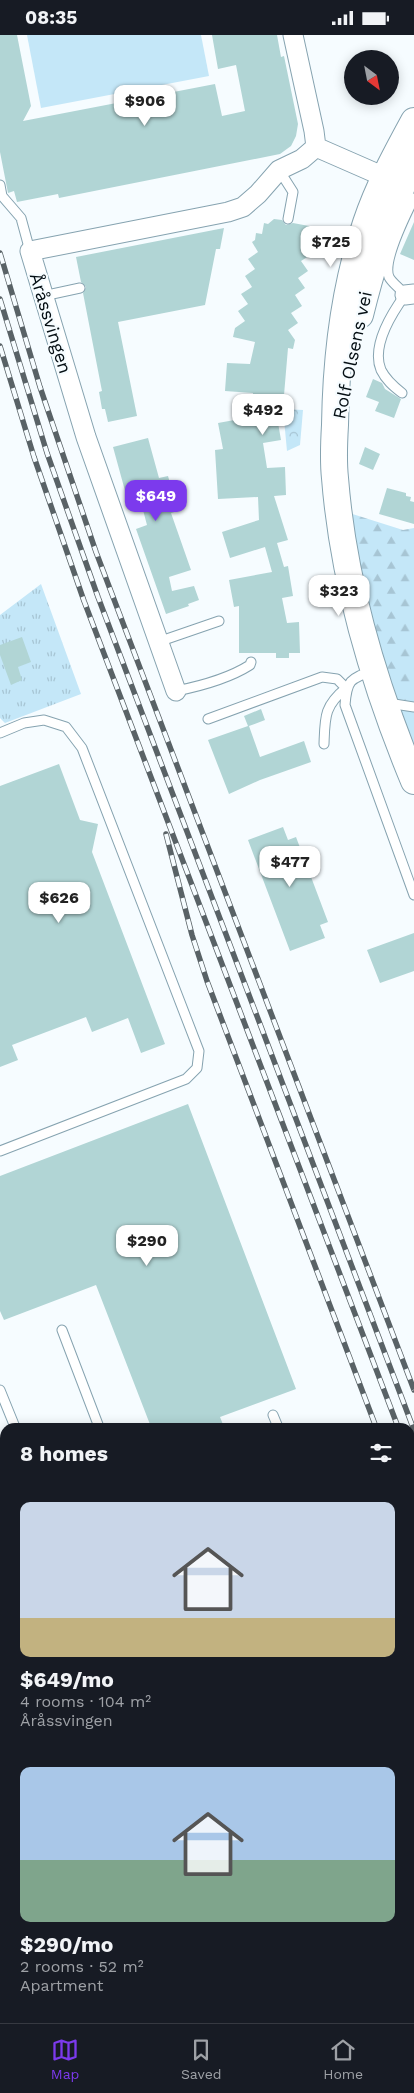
<!DOCTYPE html>
<html lang="en">
<head>
<meta charset="utf-8">
<style>
  body { margin:0; font-family:"Work Sans",sans-serif; background:#242831; color:#f1f3f6; height:100vh; display:flex; flex-direction:column; font-size:19px; white-space:nowrap }
  * { box-sizing:border-box; margin:0 }
  p { font-size:16px; color:#9ea1a6 }
  .icon { flex:none; width:28px; height:28px; fill:none; stroke:currentColor; stroke-width:2; stroke-linecap:round; stroke-linejoin:round }
  .map { position:relative; flex:1; overflow:hidden }
  .sheet { position:absolute; left:0px; top:1388px; width:415px; height:601px; display:flex; flex-direction:column; background:#171b24; border-radius:15px 15px 0 0; box-shadow:0 2px 12px #0003 }
  .sheet>* { flex:none }
  .needle { width:32px; rotate:148deg }
  .fabs { position:absolute; left:344px; top:15px; display:grid; gap:10px }
  .fabs a { display:grid; place-items:center; width:55px; height:55px; border-radius:50%; background:#171b24; box-shadow:0 2px 12px #0003; font-size:25px }
  .price { position:absolute; translate:-50% -42px; padding:0 11px; border-radius:10px; background:#fff; color:#222; font-size:16px; line-height:32px; filter:drop-shadow(0 1px 2px #0008) }
  .price::after { content:''; position:absolute; left:50%; top:30px; width:15px; height:11px; margin-left:-8px; background:inherit; clip-path:polygon(0 0,100% 0,50% 100%) }
  .price.current { background:#7c3aed; color:#fff }
  ul { padding:0; list-style:none }
  li { display:grid; align-content:center; gap:10px; height:265px; padding:0 20px }
  li span { display:grid; place-items:center; height:155px; border-radius:10px; color:#555 }
  li>.icon { margin-inline-start:auto }
  span .icon { width:90px; height:90px; fill:#fffc; stroke-width:1 }
  li b { font-size:21px }
  h2 { display:flex; justify-content:space-between; align-items:center; height:60px; padding:0 20px; font-size:21px }
  .status { display:flex; justify-content:space-between; align-items:center; height:35px; padding:0 25px; background:#171b24; direction:ltr }
  .status svg { height:14px; fill:currentColor }
  .tabs { display:flex; justify-content:space-around; align-items:center; height:70px; border-top:1px solid #363941; background:#171b24; font-size:14px; color:#9ea1a6 }
  .tabs a { display:grid; justify-items:center; gap:2px }
  .tabs .current { color:#7c3aed }
  .map>svg:first-child { display:block }
  .grass { fill:url(#grass-tufts) }
  .forest { fill:url(#forest-firs) }
  .park { fill:url(#park-crowns) }
  .garden { fill:#c4e7f8 }
  .building { fill:#b1d5d5 }
  .lines { fill:none; stroke-linecap:round; stroke-linejoin:round }
  .service-casing { stroke:#86a3b0; stroke-width:11 }
  .minor-casing { stroke:#86a3b0; stroke-width:21 }
  .secondary-casing { stroke:#86a3b0; stroke-width:28 }
  .service { stroke:#fff; stroke-width:9 }
  .minor { stroke:#fff; stroke-width:19 }
  .secondary { stroke:#fff; stroke-width:26 }
  .rail-casing { stroke:#596266; stroke-width:5.5 }
  .rail { stroke:#f6fcff; stroke-width:4; stroke-dasharray:11; stroke-linecap:butt }
  .labels { text-anchor:middle; dominant-baseline:central; stroke-width:4.5; stroke-linejoin:round; paint-order:stroke }
  .street-label { font-size:18px; fill:#040e13; stroke:#f6fcff }
</style>
</head>
<body>
<div class="status"><b>08:35</b><svg viewBox="0 0 49 12"><path d="M0 12V9h3v3zM5 12V6h3v6zM10 12V3h3v9zM15 12V0h3v12zM26 1h20v11H26zM47 4h2v5h-2z"/></svg></div>
<div class="map">
<svg width="414" height="1988" viewBox="0 0 414 1988">
  <defs>
    <pattern id="grass-tufts" width="24" height="20" patternUnits="userSpaceOnUse" patternTransform="scale(1.25)"><rect width="24" height="20" fill="#c4e7f8"/><path d="M3 7l-1-3M5 7V3M7 7l1-3M15 17l-1-3M17 17v-4M19 17l1-3" fill="none" stroke="#a7c5d4"/></pattern>
    <pattern id="forest-firs" width="22" height="20" patternUnits="userSpaceOnUse" patternTransform="scale(1.25)"><rect width="22" height="20" fill="#c4e7f8"/><path d="M5 1l3.5 6h-7zM16 11l3.5 6h-7z" fill="#a7c5d4"/></pattern>
    <pattern id="park-crowns" width="20" height="18" patternUnits="userSpaceOnUse" patternTransform="scale(1.25)"><rect width="20" height="18" fill="#c4e7f8"/><path d="M2 6a3 3 0 1 1 6 0M12 15a3 3 0 1 1 6 0" fill="none" stroke="#a7c5d4"/></pattern>
  </defs>
  <rect width="100%" height="100%" fill="#f6fcff"/>
  <!-- grass -->
  <path class="grass" d="M 41,549 L 81,659 L 5,688 L 0,683 L 0,580 Z
    M 0,1660 L 5,1672 L 5,1717 L 0,1719 Z"/>
  <!-- forest -->
  <path class="forest" d="M 343,476 L 403,495 L 414,493 L 414,721 L 383,636 Z"/>
  <!-- park -->
  <path class="park" d="M 283,374 L 303,375 L 300,410 L 287,416 Z"/>
  <!-- garden -->
  <path class="garden" d="M 27,0 L 201,0 L 209,41 L 41,73 Z"/>
  <!-- building -->
  <path class="building" d="M 0,0 L 17,0 L 31,71 L 23,86 L 215,49 L 222,81 L 245,76 L 236,30 L 218,34 L 212,0 L 277,0 L 281,22 L 284,21 L 298,89 L 296,101 L 291,111 L 280,119 L 59,163 L 58,159 L 17,167 L 14,156 L 8,158 L 0,117 Z
    M 274,184 L 282,185 L 286,190 L 293,188 L 309,191 L 305,208 L 311,209 L 310,216 L 312,219 L 301,226 L 308,236 L 298,243 L 305,253 L 295,260 L 302,271 L 291,278 L 298,288 L 288,295 L 295,305 L 293,314 L 288,313 L 284,360 L 273,359 L 281,405 L 263,408 L 267,433 L 285,432 L 286,460 L 274,461 L 288,505 L 277,508 L 284,532 L 288,531 L 293,561 L 282,563 L 287,588 L 299,587 L 300,618 L 289,618 L 289,623 L 276,623 L 276,618 L 239,618 L 239,571 L 234,572 L 229,545 L 272,537 L 265,512 L 230,523 L 222,497 L 259,485 L 258,462 L 218,464 L 215,415 L 223,414 L 218,388 L 251,382 L 253,358 L 225,356 L 227,328 L 250,329 L 255,307 L 233,302 L 235,293 L 245,286 L 238,276 L 248,269 L 241,259 L 252,252 L 245,241 L 255,234 L 248,224 L 258,217 L 252,207 L 255,205 L 256,198 L 262,199 L 264,188 L 268,189 Z
    M 414,187 L 414,225 L 400,219 Z
    M 224,193 L 220,214 L 216,214 L 205,270 L 118,287 L 137,381 L 108,387 L 105,374 L 102,374 L 99,357 L 102,356 L 101,351 L 83,258 L 86,252 L 81,247 L 76,222 Z
    M 373,344 L 382,348 L 385,354 L 401,364 L 394,383 L 375,376 L 379,367 L 366,362 Z
    M 148,403 L 159,443 L 168,441 L 178,476 L 171,478 L 191,535 L 169,542 L 172,556 L 194,551 L 199,565 L 188,569 L 189,571 L 166,579 L 136,494 L 147,490 L 139,460 L 127,463 L 113,412 Z
    M 365,412 L 380,419 L 373,435 L 359,429 Z
    M 387,453 L 406,458 L 406,461 L 411,462 L 410,466 L 414,467 L 414,489 L 379,479 Z
    M 22,602 L 31,627 L 18,632 L 22,645 L 11,650 L 0,620 L 0,610 Z
    M 261,674 L 265,685 L 249,691 L 260,722 L 304,706 L 311,727 L 260,745 L 229,759 L 208,705 L 248,691 L 244,681 Z
    M 59,729 L 80,785 L 98,789 L 92,817 L 165,1009 L 141,1018 L 128,983 L 92,997 L 86,982 L 12,1010 L 18,1025 L 0,1032 L 0,751 Z
    M 283,792 L 288,805 L 296,802 L 328,887 L 320,890 L 325,903 L 290,916 L 248,805 Z
    M 414,898 L 414,936 L 380,948 L 367,915 Z
    M 188,1069 L 296,1354 L 220,1382 L 224,1392 L 151,1392 L 96,1250 L 4,1285 L 0,1276 L 0,1141 Z"/>
  <g class="lines">
    <defs>
      <path id="service" d="M 279,135 L 293,157 L 288,184
        M 0,150 L 2,161 L 21,183 L 30,216
        M 43,261 L 80,253
        M 402,358 C 393,351 386,345 381,335 C 371,311 392,278 405,260 C 401,254 392,248 389,242 C 382,225 407,178 414,163
        M 158,607 L 219,586
        M 372,636 C 350,644 347,645 345,670 L 414,860
        M 176,656 C 201,651 228,644 250,630 L 251,627
        M 388,668 L 414,672
        M 208,684 L 322,642 L 337,644 L 346,653 C 324,671 325,682 324,709
        M 0,698 L 24,688 L 44,685 L 66,692 L 82,713 L 199,1016 L 197,1033 L 186,1044 L 0,1116
        M 62,1295 L 99,1392
        M 0,1355 L 15,1392
        M 273,1380 L 278,1392
        M 0,1564 L 5,1563
        M 0,1594 L 5,1594
        M 0,1746 L 5,1744
        M 0,1786 L 5,1784
        M 176,1984 L 177,1988"/>
      <path id="minor" d="M 293,0 L 314,96 L 316,112
        M 316,112 L 396,147
        M 405,260 L 414,259
        M 176,656 L 86,402 L 30,216 L 228,177 L 243,172 L 258,159 L 279,135 L 302,124 L 316,112"/>
      <path id="secondary" d="M 414,86 C 396,119 378,152 366,188 C 344,253 336,322 335,390 C 334,407 333,425 335,443 C 343,545 375,652 414,746
        M 360,280 C 373,227 390,174 414,125"/>
    </defs>
    <!-- service casing -->
    <use href="#service" class="service-casing"/>
    <!-- minor casing -->
    <use href="#minor" class="minor-casing"/>
    <!-- secondary casing -->
    <use href="#secondary" class="secondary-casing"/>
    <!-- service -->
    <use href="#service" class="service"/>
    <!-- minor -->
    <use href="#minor" class="minor"/>
    <!-- secondary -->
    <use href="#secondary" class="secondary"/>
    <defs>
      <path id="rail" d="M 0,218 L 40,352 L 96,517 L 414,1355
        M 0,264 L 47,418 L 98,562 L 414,1395
        M 0,311 L 34,422 L 84,566 L 398,1392
        M 166,799 L 192,900 L 207,946 L 376,1392
        M 410,1423 L 414,1434
        M 410,1507 L 414,1522"/>
    </defs>
    <!-- rail casing -->
    <use href="#rail" class="rail-casing"/>
    <!-- rail -->
    <use href="#rail" class="rail"/>
  </g>
  <g class="labels">
    <!-- street labels -->
    <g class="street-label">
      <text transform="translate(51 288) rotate(73)">Åråssvingen</text>
      <text transform="translate(352 320) rotate(-78)">Rolf Olsens vei</text>
    </g>
  </g>
</svg>
<div class="fabs">
<a><svg class="needle" viewBox="-14 -14 28 28"><path d="M0-13l5 13h-10z" fill="#e53935"/><path d="M0 13l5-13h-10z" fill="#9ea1a6"/></svg></a>
</div>
<b class="price" style="left:145px;top:92px">$906</b>
<b class="price" style="left:331px;top:233px">$725</b>
<b class="price" style="left:263px;top:401px">$492</b>
<b class="price current" style="left:156px;top:487px">$649</b>
<b class="price" style="left:339px;top:582px">$323</b>
<b class="price" style="left:290px;top:853px">$477</b>
<b class="price" style="left:59px;top:889px">$626</b>
<b class="price" style="left:147px;top:1232px">$290</b>
<section class="sheet">
<h2>8 homes<svg class="icon" aria-label="filters" viewBox="0 0 24 24"><path d="M4 7h16M4 17h16"/><circle cx="9" cy="7" r="2"/><circle cx="15" cy="17" r="2"/></svg></h2>
<ul>
<li><span style="background:linear-gradient(#c9d6e8 75%,#c2b280 0)"><svg class="icon" aria-label="home" viewBox="0 0 24 24"><path d="M3 11l9-7 9 7M6 9v11h12V9"/></svg></span><div><b>$649/mo</b><p>4 rooms · 104 m²</p><p>Åråssvingen</p></div></li>
<li><span style="background:linear-gradient(#a9c7e8 60%,#7fa58c 0)"><svg class="icon" aria-label="home" viewBox="0 0 24 24"><path d="M3 11l9-7 9 7M6 9v11h12V9"/></svg></span><div><b>$290/mo</b><p>2 rooms · 52 m²</p><p>Apartment</p></div></li>
</ul>
</section>
</div>
<nav class="tabs">
<a class="current"><svg class="icon" aria-label="map" viewBox="0 0 24 24"><path d="M3 6l6-2 6 2 6-2v14l-6 2-6-2-6 2zM9 4v14M15 6v14"/></svg>Map</a>
<a><svg class="icon" aria-label="saved" viewBox="0 0 24 24"><path d="M7 4h10v16l-5-4-5 4z"/></svg>Saved</a>
<a><svg class="icon" aria-label="home" viewBox="0 0 24 24"><path d="M3 11l9-7 9 7M6 9v11h12V9"/></svg>Home</a>
</nav>
</body>
</html>
